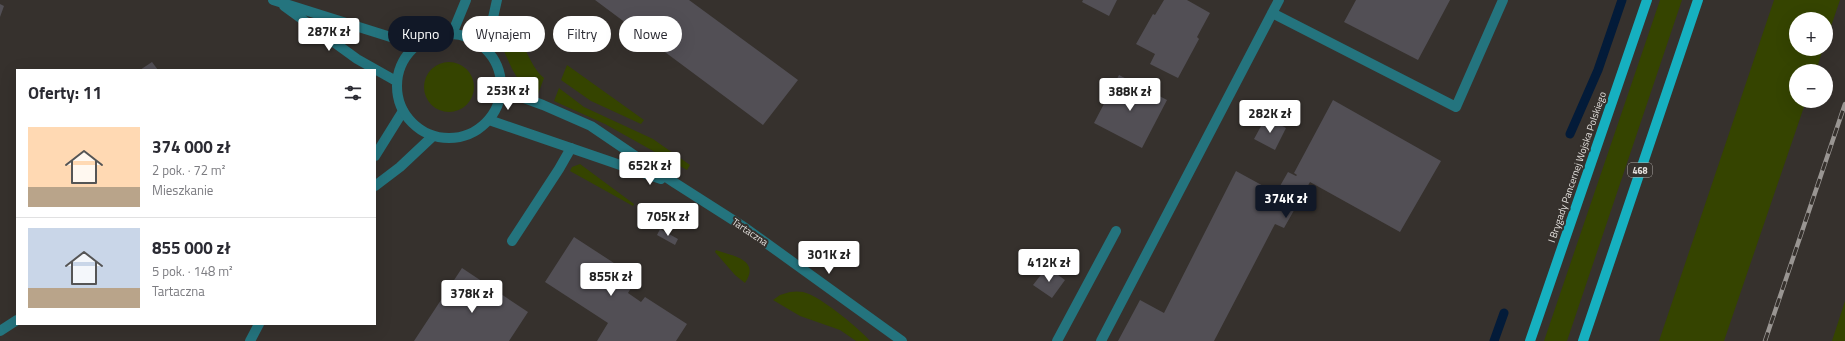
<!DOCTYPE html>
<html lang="pl">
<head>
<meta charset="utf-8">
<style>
  body { margin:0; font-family:"Titillium Web",sans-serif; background:#f2f2f3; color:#2b2b33; height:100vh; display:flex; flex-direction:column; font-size:15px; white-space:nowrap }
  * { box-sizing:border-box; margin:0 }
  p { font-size:13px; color:#7c7c81 }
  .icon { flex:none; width:22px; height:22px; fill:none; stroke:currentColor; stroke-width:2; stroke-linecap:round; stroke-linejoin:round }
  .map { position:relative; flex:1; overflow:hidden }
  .details { position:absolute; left:16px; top:69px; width:360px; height:256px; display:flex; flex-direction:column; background:#fff; border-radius:0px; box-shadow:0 4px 16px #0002 }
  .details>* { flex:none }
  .banner { position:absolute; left:388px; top:16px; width:380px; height:36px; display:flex; gap:8px }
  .tools { position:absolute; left:1789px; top:12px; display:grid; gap:8px }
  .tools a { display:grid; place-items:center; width:44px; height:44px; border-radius:50%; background:#fff; box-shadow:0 4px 16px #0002; font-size:20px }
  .price { position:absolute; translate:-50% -34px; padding:0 9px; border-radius:4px; background:#fff; color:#222; font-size:13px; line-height:26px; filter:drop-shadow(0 1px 2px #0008) }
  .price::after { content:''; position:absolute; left:50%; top:24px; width:12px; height:9px; margin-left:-6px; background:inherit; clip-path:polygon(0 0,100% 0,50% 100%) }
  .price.on { background:#111827; color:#fff }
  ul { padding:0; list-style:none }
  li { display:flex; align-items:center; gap:12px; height:100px; padding:0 12px }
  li+li { border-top:1px solid #e1e1e2 }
  li span { display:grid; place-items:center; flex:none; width:112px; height:80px; border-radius:0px; color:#555 }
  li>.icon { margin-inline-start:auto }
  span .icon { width:48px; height:48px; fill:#fffc; stroke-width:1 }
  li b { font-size:17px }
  h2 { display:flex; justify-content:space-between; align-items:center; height:48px; padding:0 12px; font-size:17px }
  .chip { padding:0 14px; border-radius:18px; background:#fff; box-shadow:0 4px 16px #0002; font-size:14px; line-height:36px }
  .chip.on { background:#111827; color:#fff }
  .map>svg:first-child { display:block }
  .green { fill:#354400 }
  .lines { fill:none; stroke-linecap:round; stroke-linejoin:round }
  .stream { stroke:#031b39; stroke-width:9 }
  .building { fill:#524f55 }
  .service { stroke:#24747e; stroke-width:10 }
  .minor { stroke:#24747e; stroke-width:10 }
  .tertiary { stroke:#24747e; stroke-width:10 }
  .primary { stroke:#16b0c0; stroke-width:10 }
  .rail-casing { stroke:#999592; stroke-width:4.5 }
  .rail { stroke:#36312d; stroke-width:3; stroke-dasharray:9; stroke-linecap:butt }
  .labels { text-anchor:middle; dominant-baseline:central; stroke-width:4; stroke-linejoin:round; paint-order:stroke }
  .shield { fill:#36312d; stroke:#b0aca9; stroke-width:1 }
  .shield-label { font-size:9px; font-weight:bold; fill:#e4e1de }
  .street-label { font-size:10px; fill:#e4e1de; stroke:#36312d }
</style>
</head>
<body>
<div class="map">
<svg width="1845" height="341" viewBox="0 0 1845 341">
  <rect width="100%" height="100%" fill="#36312d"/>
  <!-- green -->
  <path class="green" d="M 1660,0 L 1682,0 L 1567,341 L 1544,341 Z
    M 1774,0 L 1840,0 L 1826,41 L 1826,19 L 1796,19 L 1796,49 L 1823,49 L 1816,71 L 1796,71 L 1796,101 L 1806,101 L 1724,341 L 1659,341 Z
    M 501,16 C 519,21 526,64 544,78 L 538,94 C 521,86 515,76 508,60 C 501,45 497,32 501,16 Z
    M424 87a25 25 0 1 1 50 0a25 25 0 1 1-50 0Z
    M 567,65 L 644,120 L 641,124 L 591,101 L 561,80 Z
    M 559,88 L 584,107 L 653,139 L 690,165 L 687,170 L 605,124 L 554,101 Z
    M 580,164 L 634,204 L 633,206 L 570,171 L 572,167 Z
    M 716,250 C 732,256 761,259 745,283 L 735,275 L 715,252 Z
    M 790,292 C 796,291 803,291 809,294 C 824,300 860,329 870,341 L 856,341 L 840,330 L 800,316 L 773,300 L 780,295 Z
    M 1845,301 L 1845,341 L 1832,341 Z"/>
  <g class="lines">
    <!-- stream -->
    <path class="stream" d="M 1570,134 L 1598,70 L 1622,0
      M 1494,341 L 1504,313"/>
  </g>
  <!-- building -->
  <path class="building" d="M 595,0 L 689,0 L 798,80 L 763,125 Z
    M 1083,0 L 1117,0 L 1109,16 L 1082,2 Z
    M 1164,0 L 1187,0 L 1210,13 L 1197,37 L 1199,39 L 1178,78 L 1150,64 L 1155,54 L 1136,44 L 1153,14 L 1155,15 Z
    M 1356,0 L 1450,0 L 1418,60 L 1344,22 Z
    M 0,4 L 4,6 L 0,17 Z
    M 152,62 L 158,70 L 140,70 Z
    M 1119,75 L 1167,100 L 1142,148 L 1094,123 Z
    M 1333,100 L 1441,161 L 1400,232 L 1310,182 L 1284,228 L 1275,224 L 1214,341 L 1118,341 L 1140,300 L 1164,313 L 1236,171 L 1276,193 L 1288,172 L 1296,176 L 1297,175 L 1294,173 Z
    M 1266,117 L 1286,128 L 1275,150 L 1254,139 Z
    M 660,229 L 678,239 L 675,245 L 657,235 Z
    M 574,237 L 637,278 L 628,293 L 641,302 L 645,297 L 687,324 L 676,341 L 597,341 L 608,323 L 545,282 Z
    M 1047,267 L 1065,280 L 1052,298 L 1033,285 Z
    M 462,268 L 528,312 L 509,341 L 414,341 Z"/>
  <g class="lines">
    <!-- service -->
    <path class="service" d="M 1272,13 L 1456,107 L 1503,0
      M 512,241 L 559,169 L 571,148
      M 1057,341 L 1116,231
      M 1101,341 L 1279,0"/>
    <!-- minor -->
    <path class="minor" d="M 452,34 L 466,0
      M 486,49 L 497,0
      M 375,156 L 403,111
      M 375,186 L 400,167 L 433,136
      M 0,331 L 17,320
      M 250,341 L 259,324"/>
    <!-- tertiary -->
    <path class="tertiary" d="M 273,0 L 416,45
      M 284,6 L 357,59 L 396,81
      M397 86a52 52 0 1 1 104 0a52 52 0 1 1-104 0Z
      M 502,90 L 543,105 L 591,126 L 675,183 L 744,227 L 902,341
      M 489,120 L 661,179"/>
    <!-- primary -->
    <path class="primary" d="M 1530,341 L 1647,0
      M 1583,341 L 1698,0"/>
    <defs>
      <path id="rail" d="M 1765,341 L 1845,104"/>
    </defs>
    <!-- rail casing -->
    <use href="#rail" class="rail-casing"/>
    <!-- rail -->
    <use href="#rail" class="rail"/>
  </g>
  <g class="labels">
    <!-- shield labels -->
    <rect class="shield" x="1628" y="163" width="24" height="14" rx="3"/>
    <g class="shield-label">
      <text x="1640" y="170">468</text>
    </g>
    <!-- street labels -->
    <g class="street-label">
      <text transform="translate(1577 167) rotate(-71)">I Brygady Pancernej Wojska Polskiego</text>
      <text transform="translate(750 232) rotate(34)">Tartaczna</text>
    </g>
  </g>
</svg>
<div class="tools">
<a>+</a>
<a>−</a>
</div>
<b class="price" style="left:329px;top:52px">287K zł</b>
<b class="price" style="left:508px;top:111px">253K zł</b>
<b class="price" style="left:1130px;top:112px">388K zł</b>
<b class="price" style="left:1270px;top:134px">282K zł</b>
<b class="price" style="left:650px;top:186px">652K zł</b>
<b class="price on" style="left:1286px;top:219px">374K zł</b>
<b class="price" style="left:668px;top:237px">705K zł</b>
<b class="price" style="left:829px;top:275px">301K zł</b>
<b class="price" style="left:1049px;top:283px">412K zł</b>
<b class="price" style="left:611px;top:297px">855K zł</b>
<b class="price" style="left:472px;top:314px">378K zł</b>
<div class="banner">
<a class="chip on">Kupno</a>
<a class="chip">Wynajem</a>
<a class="chip">Filtry</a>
<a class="chip">Nowe</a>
</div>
<section class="details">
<h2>Oferty: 11<svg class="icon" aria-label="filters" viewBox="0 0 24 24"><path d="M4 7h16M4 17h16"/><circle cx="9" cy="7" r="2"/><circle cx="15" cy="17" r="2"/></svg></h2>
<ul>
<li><span style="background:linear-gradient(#ffd9b3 75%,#b9a48a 0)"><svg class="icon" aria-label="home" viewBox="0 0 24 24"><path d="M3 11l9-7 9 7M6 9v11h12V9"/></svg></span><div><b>374 000 zł</b><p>2 pok. · 72 m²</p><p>Mieszkanie</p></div></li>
<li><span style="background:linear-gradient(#c9d6e8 75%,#b9a48a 0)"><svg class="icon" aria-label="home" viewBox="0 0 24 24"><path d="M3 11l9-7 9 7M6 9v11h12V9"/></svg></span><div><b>855 000 zł</b><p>5 pok. · 148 m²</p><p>Tartaczna</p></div></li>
</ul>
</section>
</div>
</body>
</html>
